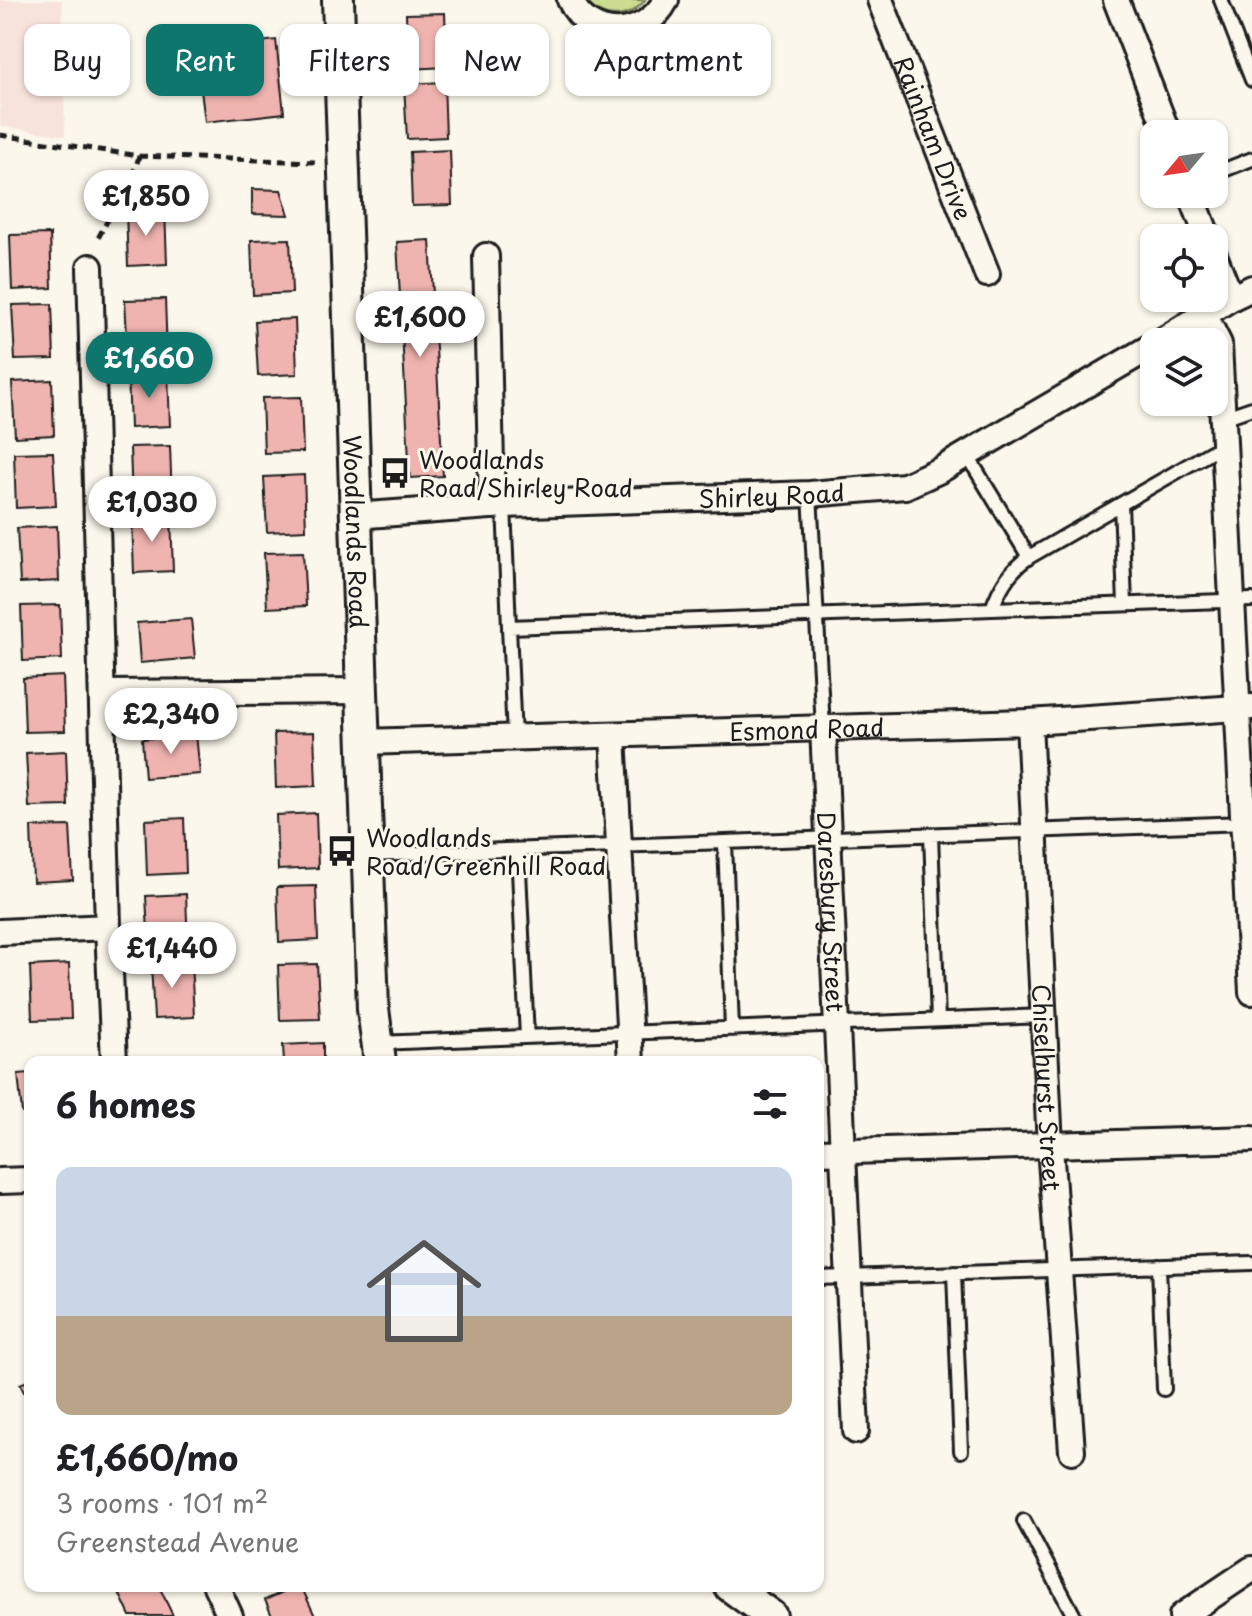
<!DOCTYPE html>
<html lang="en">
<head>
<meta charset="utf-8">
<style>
  body { margin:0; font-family:"Playpen Sans",sans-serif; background:#f6f6f6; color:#202124; height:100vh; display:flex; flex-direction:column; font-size:30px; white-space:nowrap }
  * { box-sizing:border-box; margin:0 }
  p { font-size:26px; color:#757577 }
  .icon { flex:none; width:44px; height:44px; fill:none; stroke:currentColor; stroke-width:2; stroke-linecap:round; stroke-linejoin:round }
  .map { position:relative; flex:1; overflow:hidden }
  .panel { position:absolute; left:24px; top:1056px; width:800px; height:536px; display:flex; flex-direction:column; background:#fff; border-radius:16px; box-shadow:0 2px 6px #0004 }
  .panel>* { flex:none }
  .top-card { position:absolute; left:24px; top:24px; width:800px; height:72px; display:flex; gap:16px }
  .needle { width:52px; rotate:241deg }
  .controls { position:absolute; left:1140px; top:120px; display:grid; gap:16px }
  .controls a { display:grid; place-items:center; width:88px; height:88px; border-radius:16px; background:#fff; box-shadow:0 2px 6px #0004; font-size:40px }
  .price { position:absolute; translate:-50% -68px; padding:0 18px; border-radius:28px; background:#fff; color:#222; font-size:26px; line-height:52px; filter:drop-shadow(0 2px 4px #0008) }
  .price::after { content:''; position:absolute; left:50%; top:48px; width:24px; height:18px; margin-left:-12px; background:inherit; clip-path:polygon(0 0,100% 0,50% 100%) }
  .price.active { background:#0f766e; color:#fff }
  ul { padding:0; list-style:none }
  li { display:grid; align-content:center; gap:16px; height:424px; padding:0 32px }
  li+li { border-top:2px solid #e0e0e0 }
  li span { display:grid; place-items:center; height:248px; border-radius:16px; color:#555 }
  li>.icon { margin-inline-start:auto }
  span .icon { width:144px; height:144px; fill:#fffc; stroke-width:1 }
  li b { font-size:34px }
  h2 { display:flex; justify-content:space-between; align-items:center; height:96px; padding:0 32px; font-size:34px }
  .tag { padding:0 28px; border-radius:16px; background:#fff; box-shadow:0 2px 6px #0004; font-size:28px; line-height:72px }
  .tag.active { background:#0f766e; color:#fff }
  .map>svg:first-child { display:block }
  .built { fill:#f8e3da }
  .grass { fill:#cbdb8f; stroke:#747c56; stroke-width:2 }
  .building { fill:#f0b4b0; stroke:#1c1c1c; stroke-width:2 }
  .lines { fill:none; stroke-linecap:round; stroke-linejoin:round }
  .service-casing { stroke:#1c1c1c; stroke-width:18 }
  .minor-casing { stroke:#1c1c1c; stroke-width:30 }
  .tertiary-casing { stroke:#1c1c1c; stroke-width:36 }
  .path { stroke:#1c1c1c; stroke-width:5; stroke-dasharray:8 6; stroke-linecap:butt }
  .service { stroke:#fbf7ec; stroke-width:12 }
  .minor { stroke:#fbf7ec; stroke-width:24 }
  .tertiary { stroke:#fbf7ec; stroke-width:30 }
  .labels { text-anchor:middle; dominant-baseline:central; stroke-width:6; stroke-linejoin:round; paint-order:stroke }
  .street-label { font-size:24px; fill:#1c1c1c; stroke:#fbf7ec }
  .poi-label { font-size:24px; fill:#1c1c1c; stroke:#fbf7ec; text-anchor:start }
</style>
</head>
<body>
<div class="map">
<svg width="1252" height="1616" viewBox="0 0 1252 1616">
  <rect width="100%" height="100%" fill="#fbf7ec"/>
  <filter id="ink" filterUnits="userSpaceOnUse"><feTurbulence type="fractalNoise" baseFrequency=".0125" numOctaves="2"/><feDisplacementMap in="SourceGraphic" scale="16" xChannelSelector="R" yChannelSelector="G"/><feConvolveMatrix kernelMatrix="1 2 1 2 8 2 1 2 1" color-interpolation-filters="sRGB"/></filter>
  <g filter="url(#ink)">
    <!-- built -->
    <path class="built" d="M 0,0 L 62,0 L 65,136 L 0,126 Z"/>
    <!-- grass -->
    <path class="grass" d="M 585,0 L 645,0 C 628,21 602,21 585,0 Z"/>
    <!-- building -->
    <path class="building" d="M 445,13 L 447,67 L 408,69 L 406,14 Z
      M 276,40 L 284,113 L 205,122 L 196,50 Z
      M 444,82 L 446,137 L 407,139 L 404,84 Z
      M 450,150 L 452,205 L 412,206 L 410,152 Z
      M 252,189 L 281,190 L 289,215 L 252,214 Z
      M 165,209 L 167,264 L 128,266 L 126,211 Z
      M 50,234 L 52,288 L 12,290 L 10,235 Z
      M 290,239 L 292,293 L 253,295 L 251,240 Z
      M 430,240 L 443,476 L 410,478 L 397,242 Z
      M 165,299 L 167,354 L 128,355 L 125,300 Z
      M 52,304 L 54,359 L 15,360 L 12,305 Z
      M 295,319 L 297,374 L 258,376 L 255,321 Z
      M 168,372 L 170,426 L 130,428 L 128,373 Z
      M 52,380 L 54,435 L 15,437 L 12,382 Z
      M 301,397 L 303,452 L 264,453 L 262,398 Z
      M 170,446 L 172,501 L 132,502 L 130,447 Z
      M 53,452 L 56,506 L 16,508 L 14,453 Z
      M 304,475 L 306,530 L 267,532 L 264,477 Z
      M 171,516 L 173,571 L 134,573 L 132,518 Z
      M 57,526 L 59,581 L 20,583 L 17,528 Z
      M 303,552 L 306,606 L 267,608 L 264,553 Z
      M 60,605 L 62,659 L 23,661 L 21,606 Z
      M 191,619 L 195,658 L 140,663 L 137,623 Z
      M 63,676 L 65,731 L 25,732 L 23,678 Z
      M 314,732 L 316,786 L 276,788 L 274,733 Z
      M 196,734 L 200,774 L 145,778 L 142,739 Z
      M 66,751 L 68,806 L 29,807 L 26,753 Z
      M 316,813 L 318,868 L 278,870 L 276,815 Z
      M 184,818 L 186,873 L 147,875 L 145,820 Z
      M 70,826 L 73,880 L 33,882 L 31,827 Z
      M 316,886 L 318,940 L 279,942 L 277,887 Z
      M 186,894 L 188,949 L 149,951 L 146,896 Z
      M 191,962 L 194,1017 L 154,1019 L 151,964 Z
      M 69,964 L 71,1019 L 32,1020 L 30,966 Z
      M 317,964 L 320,1019 L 280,1020 L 278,965 Z
      M 323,1043 L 323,1062 L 284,1062 L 283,1045 Z
      M 30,1073 L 30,1112 L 22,1113 L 18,1074 Z
      M 30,1380 L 30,1404 L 20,1384 Z
      M 116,1586 L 159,1586 L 173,1616 L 130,1616 Z
      M 296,1586 L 301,1586 L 315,1616 L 272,1616 L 265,1600 Z"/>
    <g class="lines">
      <defs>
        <path id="service" d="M 1221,0 L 1252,80
          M 1214,174 L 1252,159
          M 1223,418 L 1252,408
          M 967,455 L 1029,557 L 1225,444
          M 810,494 L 823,728
          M 1121,504 L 1125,604
          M 504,505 L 509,627 L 992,609 C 999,588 1011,569 1029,557
          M 992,609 L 1252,600
          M 509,627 L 514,738
          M 931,835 L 938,1020
          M 725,842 L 732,1029
          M 518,850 L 527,1037
          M 368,855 L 1245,823
          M 378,1043 L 1044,1016
          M 1159,1266 L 1164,1389
          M 954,1273 L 961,1451
          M 818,1278 L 1252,1263
          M 1024,1521 L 1074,1616"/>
        <g id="minor">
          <path d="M 570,0 C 590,43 645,40 666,0"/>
          <path id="s1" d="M 880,0 L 987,274"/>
          <path d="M 1116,0 L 1168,134"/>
          <path d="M 1191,194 L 1208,238"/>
          <path d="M 1214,255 L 1231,298"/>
          <path d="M 486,256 L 492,506"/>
          <path d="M 90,267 L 108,927 L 114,1062"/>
          <path d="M 1205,316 L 1219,344 L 1252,992"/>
          <path d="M 1160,342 L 1231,298 L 1252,288"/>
          <path id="s2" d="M 354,516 L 504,505 L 810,494 L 905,486 L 940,470 L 1154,345"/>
          <path d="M 103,693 L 361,691"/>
          <path id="s3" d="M 1029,722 L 1050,1146 L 1072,1451"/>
          <path id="s4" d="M 823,728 L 856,1431"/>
          <path d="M 613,736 L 631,1062"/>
          <path id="s5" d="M 363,742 L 1029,722 L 1252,707"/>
          <path d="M 0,932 L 108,927"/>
          <path d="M 818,1152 L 1252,1139"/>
          <path d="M 0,1181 L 30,1180"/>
          <path d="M 216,1586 L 230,1616"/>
          <path d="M 1182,1616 L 1252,1569"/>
        </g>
        <g id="tertiary">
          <path id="s6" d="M 338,0 L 373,1009 L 380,1062"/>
          <path d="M 730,1586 L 771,1616"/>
        </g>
      </defs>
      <!-- service casing -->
      <use href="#service" class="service-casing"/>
      <!-- minor casing -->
      <use href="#minor" class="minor-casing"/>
      <!-- tertiary casing -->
      <use href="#tertiary" class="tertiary-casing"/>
      <!-- path -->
      <path class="path" d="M 0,135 L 139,156 L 136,167 L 96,242
        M 139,156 L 318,162"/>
      <!-- service -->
      <use href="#service" class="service"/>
      <!-- minor -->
      <use href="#minor" class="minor"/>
      <!-- tertiary -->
      <use href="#tertiary" class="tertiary"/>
    </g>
  </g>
  <!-- icons -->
  <defs>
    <symbol id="bus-bare" viewBox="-9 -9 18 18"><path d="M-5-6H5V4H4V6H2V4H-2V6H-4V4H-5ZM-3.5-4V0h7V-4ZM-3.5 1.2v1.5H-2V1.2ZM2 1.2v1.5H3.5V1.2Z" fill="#1c1c1c" stroke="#fbf7ec" stroke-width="2.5" paint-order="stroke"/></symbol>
  </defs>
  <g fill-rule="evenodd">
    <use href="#bus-bare" x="373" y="451" width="44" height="44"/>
    <use href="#bus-bare" x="320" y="829" width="44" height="44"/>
  </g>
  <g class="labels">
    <!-- street labels -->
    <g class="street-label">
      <text stroke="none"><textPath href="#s1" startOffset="148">Rainham Drive</textPath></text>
      <text stroke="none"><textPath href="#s2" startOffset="418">Shirley Road</textPath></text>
      <text stroke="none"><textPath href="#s6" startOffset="532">Woodlands Road</textPath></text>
      <text stroke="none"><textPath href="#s5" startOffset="444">Esmond Road</textPath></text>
      <text stroke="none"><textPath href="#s4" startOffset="184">Daresbury Street</textPath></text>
      <text stroke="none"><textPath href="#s3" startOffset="366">Chiselhurst Street</textPath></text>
    </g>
    <!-- poi labels -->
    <g class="poi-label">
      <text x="419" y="459">Woodlands<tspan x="419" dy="28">Road/Shirley Road</tspan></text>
      <text x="366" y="837">Woodlands<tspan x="366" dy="28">Road/Greenhill Road</tspan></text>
    </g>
  </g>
</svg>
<div class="controls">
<a><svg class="needle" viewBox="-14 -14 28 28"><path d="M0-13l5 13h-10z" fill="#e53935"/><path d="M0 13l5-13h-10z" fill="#757577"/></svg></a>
<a><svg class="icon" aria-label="locate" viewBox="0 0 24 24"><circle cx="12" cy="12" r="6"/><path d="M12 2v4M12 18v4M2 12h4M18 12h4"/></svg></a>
<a><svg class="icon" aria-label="layers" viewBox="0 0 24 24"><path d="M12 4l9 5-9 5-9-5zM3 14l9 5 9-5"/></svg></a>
</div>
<b class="price" style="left:146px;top:238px">£1,850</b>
<b class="price" style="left:420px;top:359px">£1,600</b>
<b class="price active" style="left:149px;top:400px">£1,660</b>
<b class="price" style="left:152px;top:544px">£1,030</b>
<b class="price" style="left:171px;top:756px">£2,340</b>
<b class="price" style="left:172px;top:990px">£1,440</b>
<div class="top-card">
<a class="tag">Buy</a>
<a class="tag active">Rent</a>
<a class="tag">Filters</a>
<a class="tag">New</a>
<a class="tag">Apartment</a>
</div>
<section class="panel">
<h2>6 homes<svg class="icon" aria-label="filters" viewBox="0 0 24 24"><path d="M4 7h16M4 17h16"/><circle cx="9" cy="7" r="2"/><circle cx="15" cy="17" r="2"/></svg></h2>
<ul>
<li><span style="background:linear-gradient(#c9d6e8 60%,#b9a48a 0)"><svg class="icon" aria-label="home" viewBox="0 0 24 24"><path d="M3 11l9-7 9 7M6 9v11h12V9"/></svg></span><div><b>£1,660/mo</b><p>3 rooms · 101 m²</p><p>Greenstead Avenue</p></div></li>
</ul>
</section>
</div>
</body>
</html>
